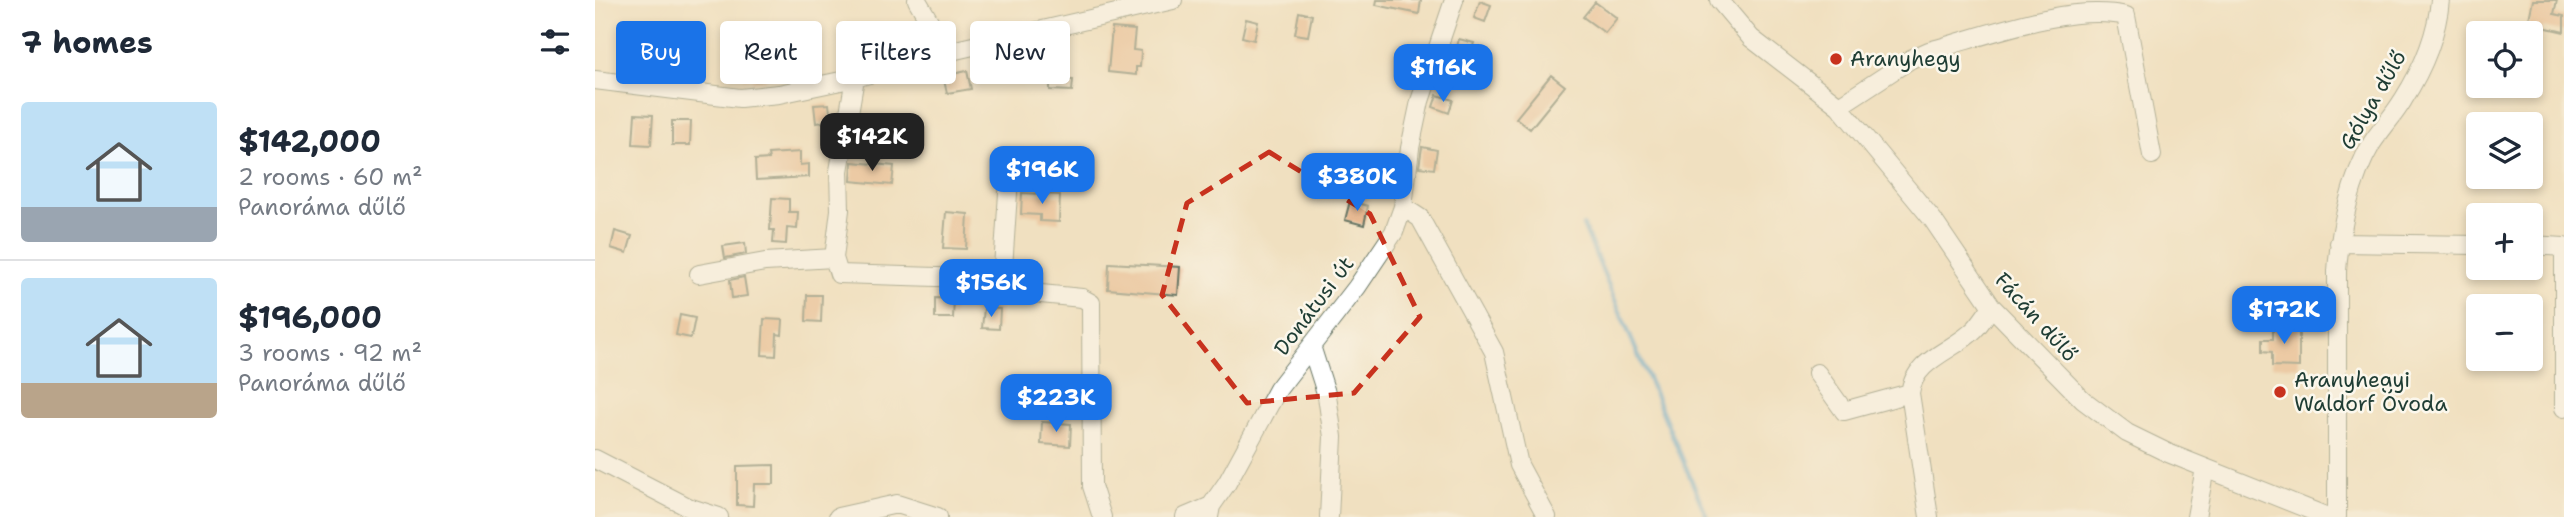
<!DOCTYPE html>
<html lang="en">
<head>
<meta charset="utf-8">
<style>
  body { margin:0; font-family:"Shantell Sans",sans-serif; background:#f2f2f3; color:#1f2937; height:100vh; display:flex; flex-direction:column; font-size:26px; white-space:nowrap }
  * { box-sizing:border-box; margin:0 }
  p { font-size:23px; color:#747a83 }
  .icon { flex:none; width:38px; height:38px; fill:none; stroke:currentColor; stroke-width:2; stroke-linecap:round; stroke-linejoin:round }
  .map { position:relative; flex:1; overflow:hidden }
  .side { display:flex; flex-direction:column; background:#fff; width:595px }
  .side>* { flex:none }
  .hud { position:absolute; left:21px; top:21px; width:665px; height:63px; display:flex; gap:14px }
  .controls { position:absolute; left:1871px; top:21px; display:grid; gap:14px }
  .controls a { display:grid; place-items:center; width:77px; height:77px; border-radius:7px; background:#fff; box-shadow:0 4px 10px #0003; font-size:35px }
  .price { position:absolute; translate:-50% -60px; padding:0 16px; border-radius:14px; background:#1a73e8; color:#fff; font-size:23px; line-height:46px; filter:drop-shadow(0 2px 4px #0008) }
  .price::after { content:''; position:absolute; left:50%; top:42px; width:21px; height:16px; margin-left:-10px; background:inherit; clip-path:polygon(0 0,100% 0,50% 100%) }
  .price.active { background:#222; color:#fff }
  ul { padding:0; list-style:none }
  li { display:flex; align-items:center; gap:21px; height:175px; padding:0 21px }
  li+li { border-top:2px solid #e0e1e3 }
  li span { display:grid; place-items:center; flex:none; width:196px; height:140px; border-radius:7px; color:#555 }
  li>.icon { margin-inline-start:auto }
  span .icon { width:84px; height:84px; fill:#fffc; stroke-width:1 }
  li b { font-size:30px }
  h2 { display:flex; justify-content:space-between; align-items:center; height:84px; padding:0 21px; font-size:30px }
  .chip { padding:0 24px; border-radius:7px; background:#fff; box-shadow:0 4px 10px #0003; font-size:24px; line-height:63px }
  .chip.active { background:#1a73e8; color:#fff }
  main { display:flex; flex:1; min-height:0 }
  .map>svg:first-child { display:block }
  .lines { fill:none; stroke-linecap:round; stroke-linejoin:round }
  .stream { stroke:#56a3cf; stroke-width:4.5 }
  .building { fill:#e6b084 }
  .minor-casing { stroke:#687665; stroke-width:20 }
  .minor { stroke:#fff; stroke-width:18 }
  .marked { fill:none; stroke:#c8321e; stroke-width:5; stroke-dasharray:14 9; stroke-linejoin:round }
  .poi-dot { fill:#c8321e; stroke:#fbf7ec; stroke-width:2.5 }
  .labels { text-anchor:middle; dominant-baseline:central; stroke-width:5; stroke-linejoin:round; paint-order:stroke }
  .poi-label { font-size:21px; fill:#1f3d34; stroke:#fbf7ec; text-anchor:start }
  .street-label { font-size:21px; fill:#1f3d34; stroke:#fbf7ec }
</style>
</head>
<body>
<main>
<section class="side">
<h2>7 homes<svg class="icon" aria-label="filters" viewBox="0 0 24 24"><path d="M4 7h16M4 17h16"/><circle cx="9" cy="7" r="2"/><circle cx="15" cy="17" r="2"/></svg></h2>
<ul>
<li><span style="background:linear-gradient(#bfe0f5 75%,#9aa5b1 0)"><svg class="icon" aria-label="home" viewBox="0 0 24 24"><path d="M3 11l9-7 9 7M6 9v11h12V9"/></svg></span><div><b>$142,000</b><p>2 rooms · 60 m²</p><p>Panoráma dűlő</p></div></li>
<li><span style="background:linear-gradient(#bfe0f5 75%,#b9a48a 0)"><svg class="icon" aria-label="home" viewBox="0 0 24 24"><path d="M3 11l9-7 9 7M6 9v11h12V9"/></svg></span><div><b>$196,000</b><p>3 rooms · 92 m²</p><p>Panoráma dűlő</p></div></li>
</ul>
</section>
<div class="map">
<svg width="1969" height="517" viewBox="0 0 1969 517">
  <rect width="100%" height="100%" fill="#fbf7ec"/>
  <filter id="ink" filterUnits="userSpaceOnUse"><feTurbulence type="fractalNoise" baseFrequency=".0143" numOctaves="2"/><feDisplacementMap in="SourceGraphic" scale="14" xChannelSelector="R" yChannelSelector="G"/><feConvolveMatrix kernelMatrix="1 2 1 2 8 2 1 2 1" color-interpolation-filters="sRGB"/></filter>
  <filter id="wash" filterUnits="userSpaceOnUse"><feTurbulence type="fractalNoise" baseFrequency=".00686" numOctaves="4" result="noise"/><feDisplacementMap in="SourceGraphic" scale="28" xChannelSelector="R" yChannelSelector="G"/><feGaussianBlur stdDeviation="1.57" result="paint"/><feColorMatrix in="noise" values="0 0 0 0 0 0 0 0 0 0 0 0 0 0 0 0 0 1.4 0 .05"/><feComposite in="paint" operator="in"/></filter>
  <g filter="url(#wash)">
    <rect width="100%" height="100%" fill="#f0e0c0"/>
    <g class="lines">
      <!-- stream -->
      <path class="stream" d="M 988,225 L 1112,517"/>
    </g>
    <g id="blocks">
      <!-- building -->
      <path class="building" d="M 782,0 L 826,0 L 824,14 L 781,5 Z
        M 1938,0 L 1962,0 L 1959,14 L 1969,16 L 1969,32 L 1948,27 L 1946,37 L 1931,33 Z
        M 885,1 L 896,5 L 890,22 L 879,18 Z
        M 1000,2 L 1022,18 L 1010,33 L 988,17 Z
        M 704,12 L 717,15 L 713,36 L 700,34 Z
        M 651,19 L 663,22 L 659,40 L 647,37 Z
        M 517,28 L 540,30 L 538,50 L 546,51 L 545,67 L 541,67 L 541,75 L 513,72 Z
        M 56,32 L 78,34 L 76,56 L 83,56 L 82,73 L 60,71 L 61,54 L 54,53 Z
        M 204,33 L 205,65 L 184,66 L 182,34 Z
        M 864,39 L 879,43 L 873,62 L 859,57 Z
        M 158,54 L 159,62 L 177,59 L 178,74 L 170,75 L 171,80 L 157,81 L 157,78 L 149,79 L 146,55 Z
        M 372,71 L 376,89 L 352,93 L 348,76 Z
        M 956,75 L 970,86 L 935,129 L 921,118 Z
        M 455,79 L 478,80 L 477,91 L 455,90 Z
        M 842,95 L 858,100 L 854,113 L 838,107 Z
        M 234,104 L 236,121 L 221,123 L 219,105 Z
        M 40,114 L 58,115 L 56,145 L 38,144 Z
        M 77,121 L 96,121 L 95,145 L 77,145 Z
        M 293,130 L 327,130 L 327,152 L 293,151 Z
        M 827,147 L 842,150 L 839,169 L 824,167 Z
        M 205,152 L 205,165 L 214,164 L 214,177 L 161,180 L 160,160 L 174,159 L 173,154 Z
        M 752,160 L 782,166 L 779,181 L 749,174 Z
        M 257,162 L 299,166 L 297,185 L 256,181 Z
        M 427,193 L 465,195 L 464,222 L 445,221 L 445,215 L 426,214 Z
        M 177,198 L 194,199 L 194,212 L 203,212 L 202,229 L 192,228 L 191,244 L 178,243 L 179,230 L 175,230 Z
        M 755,201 L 773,206 L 769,225 L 750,220 Z
        M 351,212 L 373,214 L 371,249 L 348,248 Z
        M 20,231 L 37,236 L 32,253 L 16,248 Z
        M 150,243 L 151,254 L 130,258 L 128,246 Z
        M 514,263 L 585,267 L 583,295 L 513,289 Z
        M 149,277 L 152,296 L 137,298 L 135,280 Z
        M 212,295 L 227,295 L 226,322 L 211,321 Z
        M 340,298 L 359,299 L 358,318 L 340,318 Z
        M 389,308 L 405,309 L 404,329 L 387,328 Z
        M 85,315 L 100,318 L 96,338 L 81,335 Z
        M 169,319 L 188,320 L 187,335 L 182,334 L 181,356 L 167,355 Z
        M 1678,326 L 1704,326 L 1704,367 L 1677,366 L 1677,352 L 1668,351 L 1668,339 L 1678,339 Z
        M 447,422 L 476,424 L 475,446 L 446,444 Z
        M 179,465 L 179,484 L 159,484 L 158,506 L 142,505 L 142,466 Z"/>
    </g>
  </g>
  <g filter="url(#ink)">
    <use href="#blocks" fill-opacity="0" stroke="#687665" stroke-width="2"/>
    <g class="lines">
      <defs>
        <path id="minor" d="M 322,0 L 352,52
          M 1124,0 L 1156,38 L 1244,106 L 1338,220 L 1397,307 L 1488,400 L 1532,433 L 1573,453 L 1733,517
          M 260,78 L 244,171 L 245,210 L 239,258 L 244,274 L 407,279
          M 0,80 L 145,98 L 184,94 L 260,78 L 352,52 L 578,0
          M 1244,106 L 1316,59 L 1334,51 C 1390,36 1474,3 1531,16 L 1557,155
          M 413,193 L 407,283 L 409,289 L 415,291 L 487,298 L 496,303 L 497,486 L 507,517
          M 808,207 L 825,218 L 899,352 L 924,465 L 952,517
          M 1744,243 L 1883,245
          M 1936,245 L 1969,247
          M 1969,257 L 1969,408
          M 104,274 L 170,262 L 239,258
          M 717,349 L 732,396 L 738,437 L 734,517
          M 1222,373 L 1249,411 L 1315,393
          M 0,459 L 93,507 L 124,517
          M 243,517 L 302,504 L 343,517
          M 590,517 L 616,506
          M 614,517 L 616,506 L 632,483 L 683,389 L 762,287 L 799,232 L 808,207 L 815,148 L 825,101 L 859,0
          M 1334,517 L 1315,393 C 1319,359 1359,351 1380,329 C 1386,323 1391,314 1397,307
          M 1601,517 L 1610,468
          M 1742,517 L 1742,271 C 1745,229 1755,180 1777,143 C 1787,128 1799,115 1808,100 C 1827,70 1842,35 1845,0"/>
      </defs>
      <!-- minor casing -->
      <use href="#minor" class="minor-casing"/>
      <!-- minor -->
      <use href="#minor" class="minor"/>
    </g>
  </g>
  <!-- marked area -->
  <path d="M0 0H1969V517H0ZM 674,152 L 775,214 L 825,317 L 759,393 L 652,403 L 567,295 L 592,203 Z" fill="#f0e0c0" fill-opacity=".55" fill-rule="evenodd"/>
  <path class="marked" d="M 674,152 L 775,214 L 825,317 L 759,393 L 652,403 L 567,295 L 592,203 Z"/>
  <!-- markers -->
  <g class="poi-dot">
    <circle cx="1241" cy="59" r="7"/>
    <circle cx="1685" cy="392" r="7"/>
  </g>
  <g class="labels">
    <!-- poi labels -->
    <g class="poi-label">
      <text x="1255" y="59">Aranyhegy</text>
      <text x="1699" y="380">Aranyhegyi<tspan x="1699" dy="24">Waldorf Óvoda</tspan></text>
    </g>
    <!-- street labels -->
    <g class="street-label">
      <text transform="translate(1778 100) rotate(-60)">Gólya dűlő</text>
      <text transform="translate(719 306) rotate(-53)">Donátusi út</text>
      <text transform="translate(1441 317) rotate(48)">Fácán dűlő</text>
    </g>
  </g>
</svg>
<div class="controls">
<a><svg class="icon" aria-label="locate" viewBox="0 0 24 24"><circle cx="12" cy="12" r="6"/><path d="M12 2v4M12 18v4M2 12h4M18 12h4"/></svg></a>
<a><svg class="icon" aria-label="layers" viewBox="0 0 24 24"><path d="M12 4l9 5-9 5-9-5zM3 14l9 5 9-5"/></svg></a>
<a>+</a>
<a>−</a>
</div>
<b class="price" style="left:848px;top:104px">$116K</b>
<b class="price active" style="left:277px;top:173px">$142K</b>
<b class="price" style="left:447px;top:206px">$196K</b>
<b class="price" style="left:762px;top:213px">$380K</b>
<b class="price" style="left:396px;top:319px">$156K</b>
<b class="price" style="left:1689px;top:346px">$172K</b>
<b class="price" style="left:461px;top:434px">$223K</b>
<div class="hud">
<a class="chip active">Buy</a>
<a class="chip">Rent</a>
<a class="chip">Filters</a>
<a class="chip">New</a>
</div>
</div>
</main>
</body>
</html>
